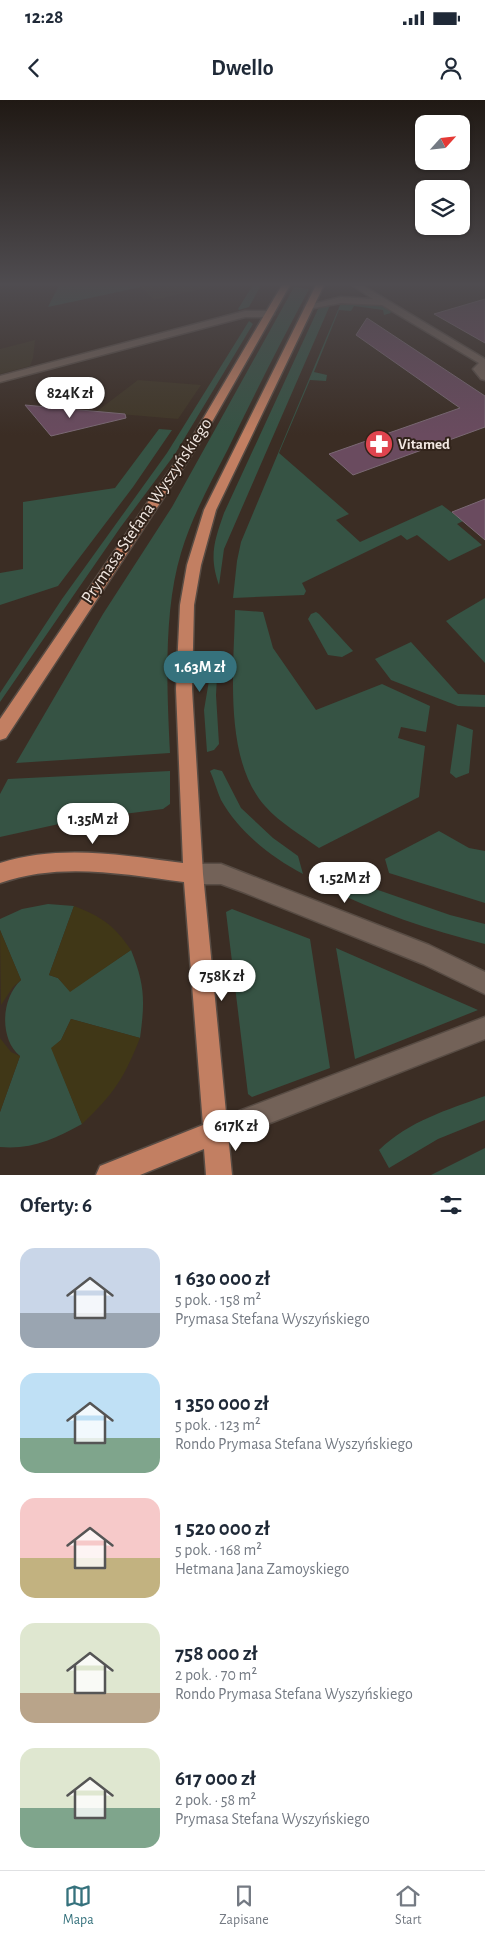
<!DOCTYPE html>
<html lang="pl">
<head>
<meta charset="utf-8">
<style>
  body { margin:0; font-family:"Alegreya Sans",sans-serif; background:#f2f2f3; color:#1f2937; height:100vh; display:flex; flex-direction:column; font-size:19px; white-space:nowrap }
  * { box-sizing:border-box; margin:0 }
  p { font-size:16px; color:#747a83 }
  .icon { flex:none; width:28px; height:28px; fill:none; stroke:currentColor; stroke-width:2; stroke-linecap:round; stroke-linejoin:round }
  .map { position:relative; height:1075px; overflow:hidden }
  .side { display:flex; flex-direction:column; background:#fff; flex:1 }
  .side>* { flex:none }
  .needle { width:32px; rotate:63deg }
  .tools { position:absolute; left:415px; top:15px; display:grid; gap:10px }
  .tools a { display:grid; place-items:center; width:55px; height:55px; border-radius:10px; background:#fff; box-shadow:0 1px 4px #0004; font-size:25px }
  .price { position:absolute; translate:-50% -42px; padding:0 11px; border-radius:18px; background:#fff; color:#222; font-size:16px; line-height:32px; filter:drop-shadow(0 1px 2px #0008) }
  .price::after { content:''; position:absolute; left:50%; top:30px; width:15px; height:11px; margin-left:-8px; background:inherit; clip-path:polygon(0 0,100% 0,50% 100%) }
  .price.current { background:#36727d; color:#fff }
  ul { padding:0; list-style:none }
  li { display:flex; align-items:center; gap:15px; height:125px; padding:0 20px }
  li span { display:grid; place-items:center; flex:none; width:140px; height:100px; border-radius:15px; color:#555 }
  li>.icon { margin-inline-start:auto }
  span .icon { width:60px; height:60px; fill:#fffc; stroke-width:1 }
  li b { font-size:21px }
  h2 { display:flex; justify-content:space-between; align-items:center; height:60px; padding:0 20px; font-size:21px }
  .status { display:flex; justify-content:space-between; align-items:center; height:35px; padding:0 25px; background:#fff; direction:ltr }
  .status svg { height:14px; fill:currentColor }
  header { display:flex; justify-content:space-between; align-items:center; height:65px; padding:0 20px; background:#fff; font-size:22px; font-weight:700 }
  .menu { display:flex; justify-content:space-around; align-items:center; height:70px; border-top:1px solid #e0e1e3; background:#fff; font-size:14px; color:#747a83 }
  .menu a { display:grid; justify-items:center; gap:2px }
  .menu .current { color:#36727d }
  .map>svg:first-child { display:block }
  .commercial { fill:#403626 }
  .green { fill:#365344 }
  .sand { fill:#403717 }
  .building { fill:#6a4b5f; stroke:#7b6974 }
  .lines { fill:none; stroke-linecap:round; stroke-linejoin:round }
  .minor-casing { stroke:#584c44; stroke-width:3 }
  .major-casing { stroke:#584c44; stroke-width:3 }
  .minor { fill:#736258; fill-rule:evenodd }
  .major { fill:#c27f62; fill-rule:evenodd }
  .labels { text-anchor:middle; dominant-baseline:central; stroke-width:4; stroke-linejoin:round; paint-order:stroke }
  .far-poi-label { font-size:15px; font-weight:bold; fill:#f2e8e2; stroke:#31231a; text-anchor:start }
  .street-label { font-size:18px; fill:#f2e8e2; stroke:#31231a }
</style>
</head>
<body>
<div class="status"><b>12:28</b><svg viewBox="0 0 49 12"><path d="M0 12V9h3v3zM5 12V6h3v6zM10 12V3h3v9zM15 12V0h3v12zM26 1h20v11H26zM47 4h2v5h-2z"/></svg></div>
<header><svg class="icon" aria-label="back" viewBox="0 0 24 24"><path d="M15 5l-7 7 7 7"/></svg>Dwello<svg class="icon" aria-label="person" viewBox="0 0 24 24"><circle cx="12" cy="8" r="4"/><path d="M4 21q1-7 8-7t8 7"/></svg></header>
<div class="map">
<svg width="485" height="1075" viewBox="0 0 485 1075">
  <rect width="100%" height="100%" fill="#3b2d24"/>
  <!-- commercial -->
  <path class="commercial" d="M 139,185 L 219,185 L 154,200 Z
    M 35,240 L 33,258 L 30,266 L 0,274 L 0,249 Z
    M 138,280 L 201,285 L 178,319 L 96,312 Z"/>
  <!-- green -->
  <path class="green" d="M 59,185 L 139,185 L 141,187 L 48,207 Z
    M 253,185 L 261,185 L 249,207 L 239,210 L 238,209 Z
    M 294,187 L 309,189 C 281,242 254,295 228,349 C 211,382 192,416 181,453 C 163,512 167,591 170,653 L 16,663 L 103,514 L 172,407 Z
    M 348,202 L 383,206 L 388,208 L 391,213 L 384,215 L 383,210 L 354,206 L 351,211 L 339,210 L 314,272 L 327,275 L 326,281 L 310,280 L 279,353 L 349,414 L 336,420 L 360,442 L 442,405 L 463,421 L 457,424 L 482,445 L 449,461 L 417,435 L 407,440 L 401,435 L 302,483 L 306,491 L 304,495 L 233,498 L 237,461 L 241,442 L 340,205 L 347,204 Z
    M 331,203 L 224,449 L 219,485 C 209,456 214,442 224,413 L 318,209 Z
    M 249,221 L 253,224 L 175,354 L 120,428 L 0,602 L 0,593 L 62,499 L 167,353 Z
    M 159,329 L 172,330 L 133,387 L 58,486 L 0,505 L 0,473 L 23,469 L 23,402 L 115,388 Z
    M 485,498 L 485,563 L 446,521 Z
    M 235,510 L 263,512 L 273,548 L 316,610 L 382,584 L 430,606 L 426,632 L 401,627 L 398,638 L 425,646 L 419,697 L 319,748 C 301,735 280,723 265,706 C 223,659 234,568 235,510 Z
    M 316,512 L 319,514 L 353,551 L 342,557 L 328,555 L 308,519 L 311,514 Z
    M 411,542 L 458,594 L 485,595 L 485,607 L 458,606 L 391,580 L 375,559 Z
    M 213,557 L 218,557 L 216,595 L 219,644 L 214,650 L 207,652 L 204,610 Z
    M 457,624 L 473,630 L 469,673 L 456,678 L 450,673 Z
    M 214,669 L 222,671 L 241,708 L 273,738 L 298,756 L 303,774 C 271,757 239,732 221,700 C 217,691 214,680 210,671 Z
    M 170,671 L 170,704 L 163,709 L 77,720 L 0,737 L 0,694 L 8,679 Z
    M 439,731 L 469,748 L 485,751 L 485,803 L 389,773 L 385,759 Z
    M 335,775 L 450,815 L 485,824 L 485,844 C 430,830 376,812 325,787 L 327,781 Z
    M 48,804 L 74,806 L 49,875 L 58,878 L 70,891 L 131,850 C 145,885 145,901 140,938 L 71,919 L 61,940 L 52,948 L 82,1024 C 55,1039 31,1050 0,1047 L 0,1012 L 20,956 C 0,940 0,900 21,880 L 0,830 L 0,819 L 22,809 Z
    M 232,809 L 310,839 L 330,968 L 252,997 L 248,994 L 226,812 Z
    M 336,848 L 478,910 L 355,959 Z
    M 485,996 L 485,1020 L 438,1039 L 389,1068 L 379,1050 C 409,1021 447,1010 485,996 Z
    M 485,1048 L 485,1075 L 431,1075 Z"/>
  <!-- sand -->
  <path class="sand" d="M 74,806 C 102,817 114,825 131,850 L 70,892 L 58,878 L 49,875 Z
    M 0,830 L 21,880 L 13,887 L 1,905 Z
    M 71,919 L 140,938 C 124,978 114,994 82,1024 L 51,948 L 61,940 Z
    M 0,938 L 11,952 L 20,956 L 0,1012 Z"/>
  <!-- building -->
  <path class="building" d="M 485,199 L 485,243 L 434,214 Z
    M 367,218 L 485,296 L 485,327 L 353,375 L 329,354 L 460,308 L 356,235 Z
    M 25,305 L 125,314 L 126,318 L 51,336 Z
    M 485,399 L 485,440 L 452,412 Z"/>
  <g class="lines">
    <defs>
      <path id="minor" d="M 352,185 L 362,185 L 485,259 L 485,280 L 481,279 L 473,269 L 479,263 L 382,205 L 341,203 L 309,209 L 305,206 L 341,197 L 373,199 Z
        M 245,211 L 270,211 L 274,214 L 270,217 L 245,217 L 0,282 L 0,276 Z
        M 193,764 L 221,764 L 429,845 L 485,872 L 485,894 L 423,864 L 243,792 L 221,784 L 193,784 L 186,781 L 183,774 L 186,767 Z
        M 485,917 L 485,939 L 214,1045 L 205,1042 L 202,1033 L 205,1024 Z"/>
      <path id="major" d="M 282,185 L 290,185 L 204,336 L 6,638 L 0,640 L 0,619 L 193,336 Z
        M 316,185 L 324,185 L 216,410 L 201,465 L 194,505 L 192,589 L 203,774 L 232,1075 L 206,1075 L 204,1049 L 140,1075 L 96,1075 L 100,1066 L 203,1025 L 184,782 C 121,774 61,762 0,783 L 0,763 C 61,744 121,755 183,763 L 176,589 L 180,505 L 187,465 L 204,410 Z"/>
    </defs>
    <!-- minor casing -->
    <use href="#minor" class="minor-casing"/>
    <!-- major casing -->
    <use href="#major" class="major-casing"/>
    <!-- minor -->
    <use href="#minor" class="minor"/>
    <!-- major -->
    <use href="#major" class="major"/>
  </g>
  <!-- sky -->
  <linearGradient id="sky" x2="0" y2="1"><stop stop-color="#201914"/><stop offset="0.55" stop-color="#4f4c50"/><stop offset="1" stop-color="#4f4c50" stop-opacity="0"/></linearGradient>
  <rect width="485" height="335" fill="url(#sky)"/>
  <!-- icons -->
  <defs>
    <symbol id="pharmacy-disc" viewBox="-11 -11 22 22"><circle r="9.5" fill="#e0444e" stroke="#31231a"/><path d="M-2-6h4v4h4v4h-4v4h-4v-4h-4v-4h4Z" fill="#fff"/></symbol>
  </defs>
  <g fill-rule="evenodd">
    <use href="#pharmacy-disc" x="363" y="328" width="32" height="32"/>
  </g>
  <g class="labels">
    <!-- far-poi labels -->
    <g class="far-poi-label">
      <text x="398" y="344">Vitamed</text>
    </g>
    <!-- street labels -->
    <g class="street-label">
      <text transform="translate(147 411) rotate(-56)">Prymasa Stefana Wyszyńskiego</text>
    </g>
  </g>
</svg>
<div class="tools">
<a><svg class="needle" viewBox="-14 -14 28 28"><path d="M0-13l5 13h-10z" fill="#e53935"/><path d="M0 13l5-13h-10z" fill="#747a83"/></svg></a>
<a><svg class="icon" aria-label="layers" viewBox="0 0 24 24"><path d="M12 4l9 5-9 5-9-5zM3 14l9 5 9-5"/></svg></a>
</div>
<b class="price" style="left:70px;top:319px">824K zł</b>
<b class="price current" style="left:200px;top:593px">1.63M zł</b>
<b class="price" style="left:93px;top:745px">1.35M zł</b>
<b class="price" style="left:345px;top:804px">1.52M zł</b>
<b class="price" style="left:222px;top:902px">758K zł</b>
<b class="price" style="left:236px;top:1052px">617K zł</b>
</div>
<section class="side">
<h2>Oferty: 6<svg class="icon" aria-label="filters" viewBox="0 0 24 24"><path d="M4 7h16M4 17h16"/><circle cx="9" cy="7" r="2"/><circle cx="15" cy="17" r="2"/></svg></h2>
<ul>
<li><span style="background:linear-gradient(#c9d6e8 65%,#9aa5b1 0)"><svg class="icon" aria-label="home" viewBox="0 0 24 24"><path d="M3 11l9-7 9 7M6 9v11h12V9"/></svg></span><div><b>1 630 000 zł</b><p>5 pok. · 158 m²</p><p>Prymasa Stefana Wyszyńskiego</p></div></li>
<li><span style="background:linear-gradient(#bfe0f5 65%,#7fa58c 0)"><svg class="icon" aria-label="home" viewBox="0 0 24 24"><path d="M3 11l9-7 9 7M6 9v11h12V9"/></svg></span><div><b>1 350 000 zł</b><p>5 pok. · 123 m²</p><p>Rondo Prymasa Stefana Wyszyńskiego</p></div></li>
<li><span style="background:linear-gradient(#f6c9c9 60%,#c2b280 0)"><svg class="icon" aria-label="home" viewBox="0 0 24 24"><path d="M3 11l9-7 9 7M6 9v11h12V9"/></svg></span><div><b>1 520 000 zł</b><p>5 pok. · 168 m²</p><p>Hetmana Jana Zamoyskiego</p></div></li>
<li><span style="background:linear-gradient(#dfe7d0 70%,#b9a48a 0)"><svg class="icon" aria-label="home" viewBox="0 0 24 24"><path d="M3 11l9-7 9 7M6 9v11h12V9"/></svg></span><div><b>758 000 zł</b><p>2 pok. · 70 m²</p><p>Rondo Prymasa Stefana Wyszyńskiego</p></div></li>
<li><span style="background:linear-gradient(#dfe7d0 60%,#7fa58c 0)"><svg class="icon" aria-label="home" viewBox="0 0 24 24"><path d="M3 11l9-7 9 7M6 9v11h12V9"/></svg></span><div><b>617 000 zł</b><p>2 pok. · 58 m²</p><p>Prymasa Stefana Wyszyńskiego</p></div></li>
</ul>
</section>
<nav class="menu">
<a class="current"><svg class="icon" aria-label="map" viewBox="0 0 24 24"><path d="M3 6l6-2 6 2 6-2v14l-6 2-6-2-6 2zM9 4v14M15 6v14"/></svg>Mapa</a>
<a><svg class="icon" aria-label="saved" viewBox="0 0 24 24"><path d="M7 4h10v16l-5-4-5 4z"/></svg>Zapisane</a>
<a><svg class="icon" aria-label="home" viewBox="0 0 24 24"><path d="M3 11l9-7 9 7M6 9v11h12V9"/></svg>Start</a>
</nav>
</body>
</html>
